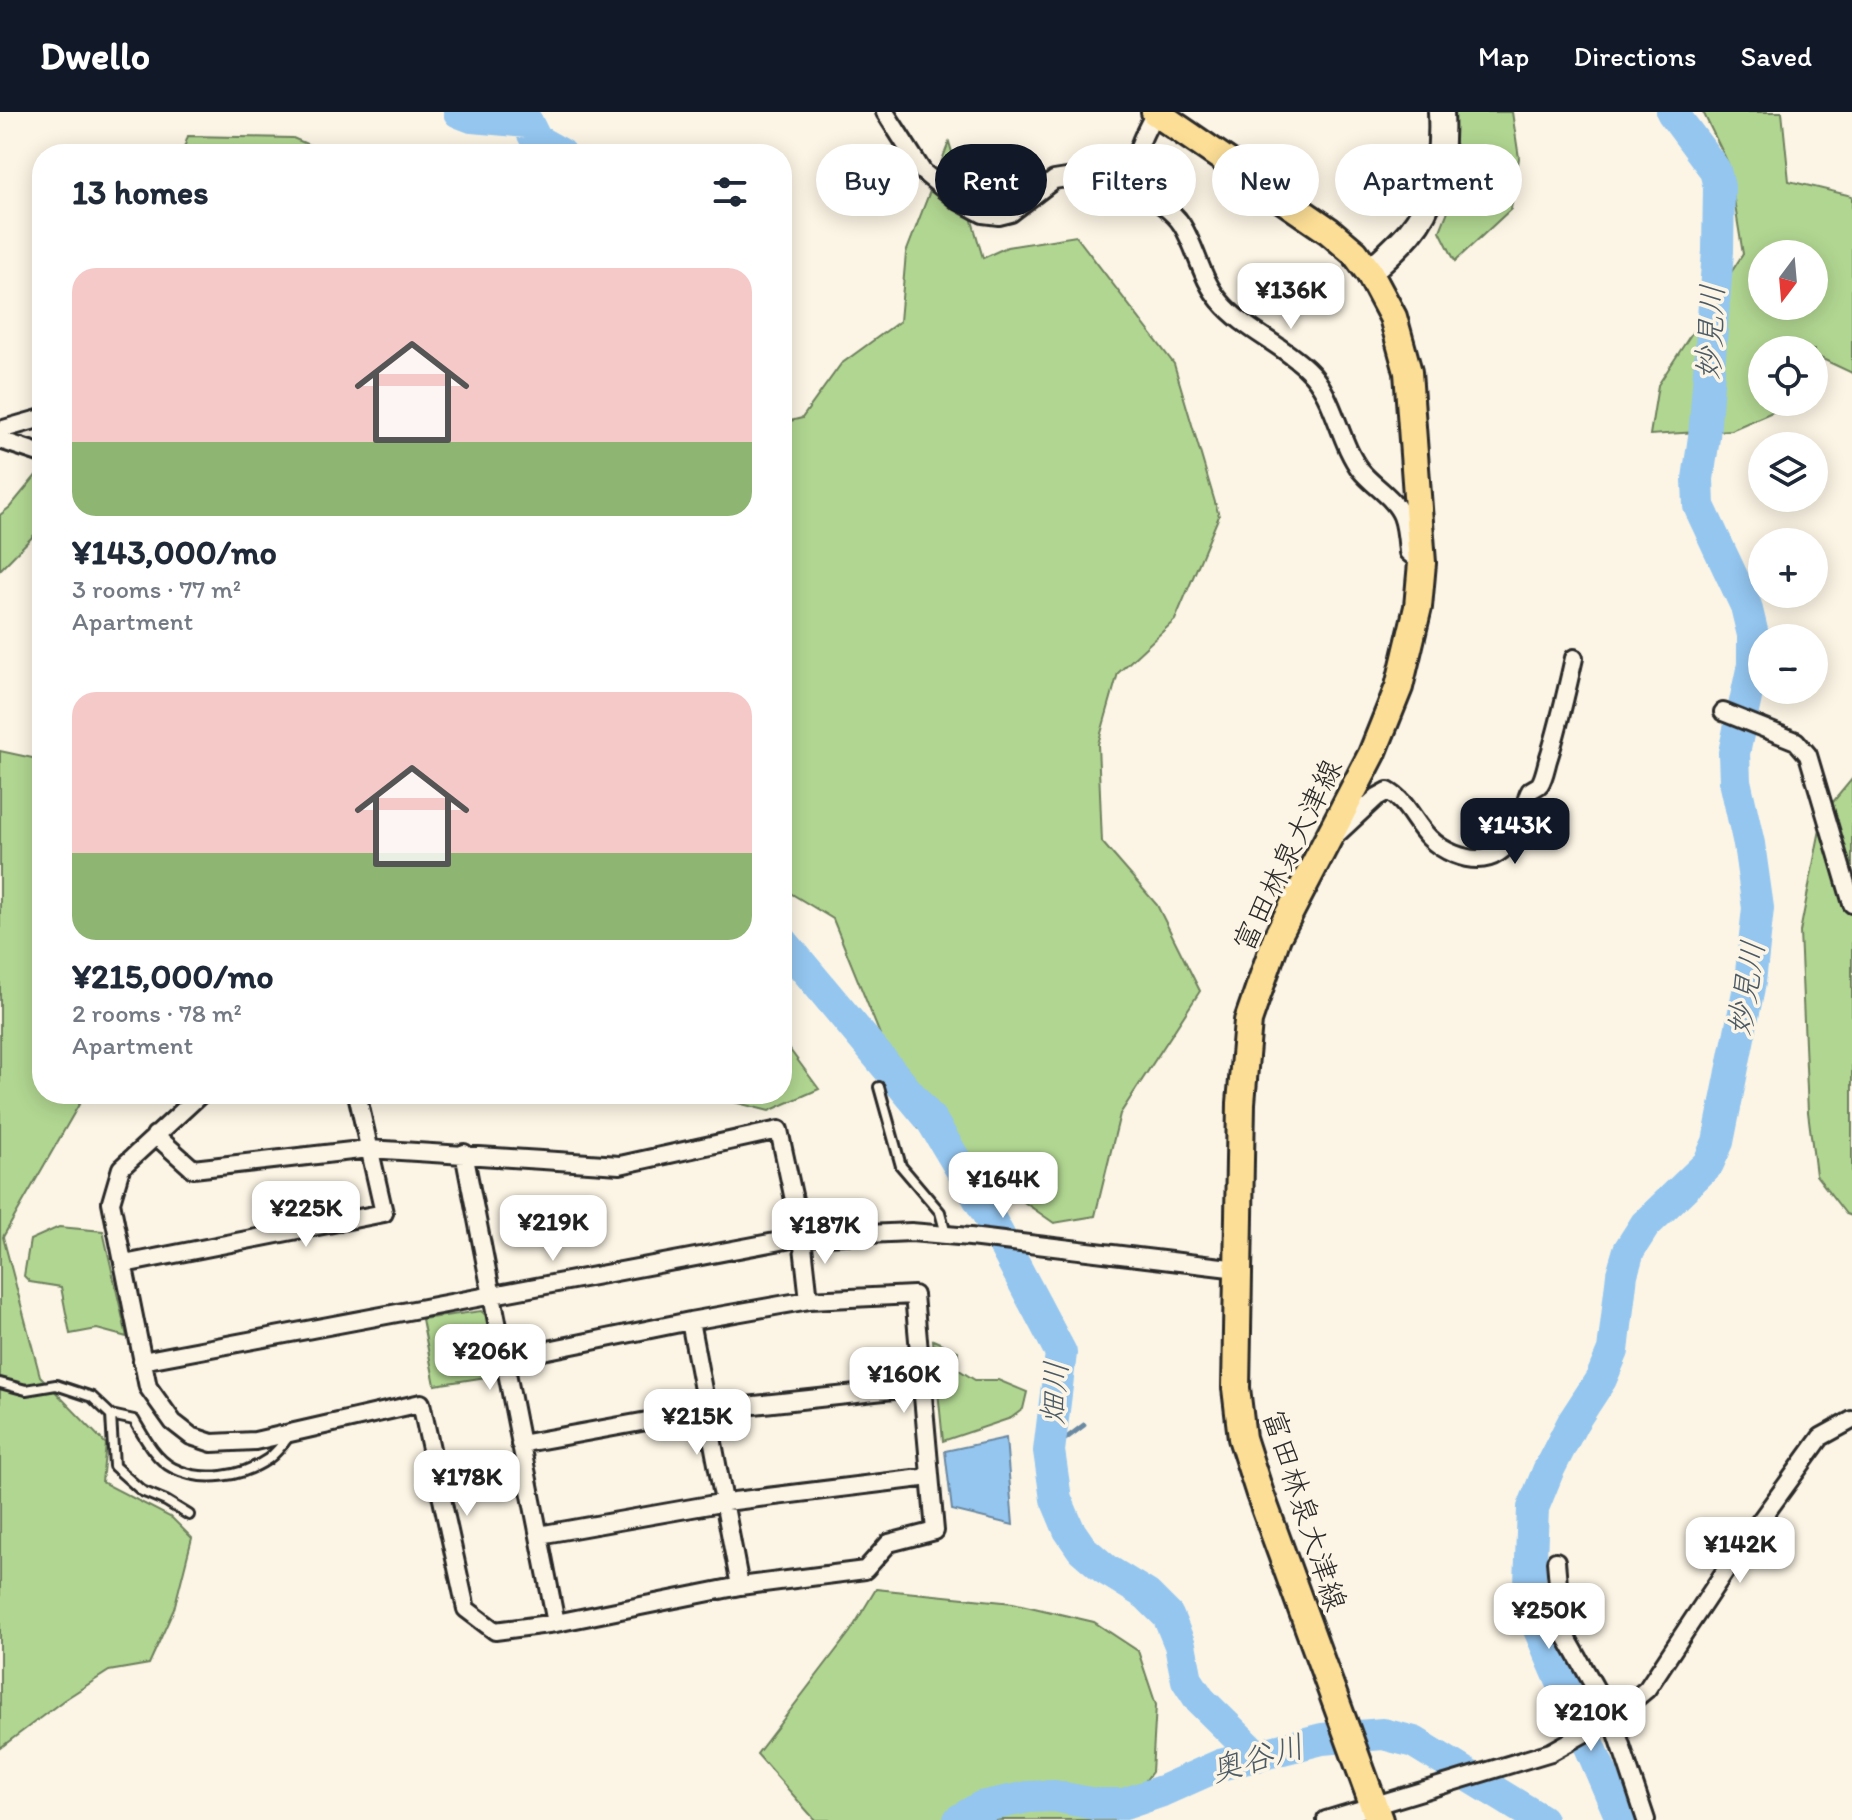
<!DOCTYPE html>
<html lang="en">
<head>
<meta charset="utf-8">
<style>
  body { margin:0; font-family:Itim,"Klee One",sans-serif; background:#f2f2f3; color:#1f2937; height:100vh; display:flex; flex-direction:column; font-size:30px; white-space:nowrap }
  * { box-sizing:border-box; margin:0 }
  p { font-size:26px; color:#747a83 }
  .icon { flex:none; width:44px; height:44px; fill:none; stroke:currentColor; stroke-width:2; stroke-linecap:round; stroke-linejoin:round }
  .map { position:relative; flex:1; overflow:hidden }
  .panel { position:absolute; left:32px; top:32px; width:760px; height:960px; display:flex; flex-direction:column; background:#fff; border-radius:32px; box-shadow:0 4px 20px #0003 }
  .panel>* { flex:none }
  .banner { position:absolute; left:816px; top:32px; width:760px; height:72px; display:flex; gap:16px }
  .needle { width:52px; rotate:196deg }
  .fabs { position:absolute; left:1748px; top:128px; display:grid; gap:16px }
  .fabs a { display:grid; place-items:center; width:80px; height:80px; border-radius:50%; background:#fff; box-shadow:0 4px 20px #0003; font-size:40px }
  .price { position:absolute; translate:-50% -68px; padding:0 18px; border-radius:16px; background:#fff; color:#222; font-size:26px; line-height:52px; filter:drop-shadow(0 2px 4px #0008) }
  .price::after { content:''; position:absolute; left:50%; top:48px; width:24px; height:18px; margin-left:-12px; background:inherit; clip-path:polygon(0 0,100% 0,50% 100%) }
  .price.active { background:#111827; color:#fff }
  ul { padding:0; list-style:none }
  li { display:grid; align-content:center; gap:16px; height:424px; padding:0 40px }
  li span { display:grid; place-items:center; height:248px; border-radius:24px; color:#555 }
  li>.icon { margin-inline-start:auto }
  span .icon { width:144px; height:144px; fill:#fffc; stroke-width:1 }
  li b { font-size:34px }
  h2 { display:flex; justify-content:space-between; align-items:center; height:96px; padding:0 40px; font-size:34px }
  .tag { padding:0 28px; border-radius:36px; background:#fff; box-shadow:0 4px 20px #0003; font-size:28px; line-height:72px }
  .tag.active { background:#111827; color:#fff }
  header { display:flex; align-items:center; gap:48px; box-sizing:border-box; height:112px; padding:0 40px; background:#111827; color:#fff }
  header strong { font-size:38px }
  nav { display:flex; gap:44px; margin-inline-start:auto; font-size:28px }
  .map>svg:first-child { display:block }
  .green { fill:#b1d691; stroke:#6e805e; stroke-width:2; fill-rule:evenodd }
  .water { fill:#94c6f0; stroke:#6a88a1; stroke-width:2 }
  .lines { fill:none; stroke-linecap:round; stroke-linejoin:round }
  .stream { stroke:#6a88a1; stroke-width:5 }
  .river { stroke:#94c6f0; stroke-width:32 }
  .lane-casing { stroke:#2b2b2b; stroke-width:14 }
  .street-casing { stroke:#2b2b2b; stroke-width:22 }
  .secondary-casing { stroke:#2b2b2b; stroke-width:30 }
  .primary-casing { stroke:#2b2b2b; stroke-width:32 }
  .lane { stroke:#fcf5e5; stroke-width:8 }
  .street { stroke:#fcf5e5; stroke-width:16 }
  .secondary { stroke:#fcf5e5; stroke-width:24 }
  .primary { stroke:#fcde96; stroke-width:26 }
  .labels { text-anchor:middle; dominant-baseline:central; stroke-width:7; stroke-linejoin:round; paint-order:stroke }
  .street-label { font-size:30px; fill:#2b2b2b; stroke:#fcf5e5 }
  .water-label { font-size:32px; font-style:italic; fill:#4a5a66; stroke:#fcf5e5 }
</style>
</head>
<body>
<header>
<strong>Dwello</strong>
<nav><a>Map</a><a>Directions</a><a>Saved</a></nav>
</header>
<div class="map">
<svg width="1852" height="1708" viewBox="0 0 1852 1708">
  <rect width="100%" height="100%" fill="#fcf5e5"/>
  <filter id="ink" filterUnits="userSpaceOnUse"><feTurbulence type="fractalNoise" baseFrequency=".0125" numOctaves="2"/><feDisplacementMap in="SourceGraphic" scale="16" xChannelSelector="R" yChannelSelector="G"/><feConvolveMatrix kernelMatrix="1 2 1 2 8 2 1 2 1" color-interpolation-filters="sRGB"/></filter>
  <g filter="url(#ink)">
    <!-- green -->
    <path class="green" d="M 1436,0 L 1512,0 L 1519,46 L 1511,97 L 1455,149 L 1440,119 L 1467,51 Z
      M 1703,0 L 1782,0 L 1789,69 L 1852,84 L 1852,261 L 1814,243 L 1814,238 L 1762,238 L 1762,290 L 1778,290 L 1777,298 L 1731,318 L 1650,323 L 1658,273 L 1743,142 L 1728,51 ZM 1762,142 L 1814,142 L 1814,194 L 1762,194 Z
      M 188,24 L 293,26 L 330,42 L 182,42 Z
      M 949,30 L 983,146 L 1007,135 L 1076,124 L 1174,252 L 1219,404 L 1175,508 L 1118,561 L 1098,632 L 1102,730 L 1157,793 L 1200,879 L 1120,1002 L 1095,1104 L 1054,1111 L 918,1016 L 833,807 L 782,776 L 782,311 L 802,306 L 841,252 L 900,209 L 906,141 Z
      M 42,356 L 42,415 L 0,458 L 0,403 L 10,395 Z
      M 0,639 L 42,648 L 42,982 L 85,982 L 3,1125 L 40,1264 L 106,1332 L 102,1370 L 172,1406 L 192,1426 L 174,1497 L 149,1552 L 109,1559 L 64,1588 L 0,1636 Z
      M 1852,667 L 1852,1104 L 1846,1102 L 1816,1063 L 1808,1000 L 1800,820 L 1823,702 Z
      M 782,927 L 819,977 L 769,999 L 702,982 L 782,982 Z
      M 59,1115 L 103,1119 L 127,1225 L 97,1217 L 70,1222 L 61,1175 L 30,1170 L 24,1164 L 30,1128 Z
      M 481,1199 L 488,1205 L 499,1263 L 435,1273 L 422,1207 Z
      M 933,1228 L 958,1239 L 956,1256 L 975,1268 L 998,1268 L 1027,1280 L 1023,1297 L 1011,1306 L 943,1329 Z
      M 876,1477 L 1013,1491 L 1094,1510 L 1138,1539 L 1156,1593 L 1152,1660 L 1115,1708 L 815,1708 L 757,1642 L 850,1520 Z"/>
    <!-- water -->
    <path class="water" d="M 1006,1326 L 1013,1413 L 952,1398 L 945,1339 Z"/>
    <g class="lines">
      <!-- stream -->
      <path class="stream" d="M 1049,1339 L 1084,1313"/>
      <!-- river -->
      <path class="river" d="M 459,0 L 472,5 L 527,10 L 536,28 L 561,42
        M 782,829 L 932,1009 L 986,1099 L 1061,1241 L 1049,1339 L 1056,1387 L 1069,1418 L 1082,1437 L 1105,1457 L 1147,1483 L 1168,1504 L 1180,1533 L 1187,1568 L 1200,1588 L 1257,1644
        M 959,1708 L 981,1695 L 1028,1685 L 1054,1684 L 1095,1692 L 1124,1692 L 1162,1679 L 1220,1653 L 1322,1627 L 1383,1622 L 1414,1630 L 1541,1708
        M 1622,1708 L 1538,1515 L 1530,1472 L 1533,1396 L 1548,1359 L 1573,1310 L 1601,1267 L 1613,1239 L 1622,1162 L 1629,1138 L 1645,1113 L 1708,1052 L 1718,1030 L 1750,870 L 1758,796 L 1749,732 L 1735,669 L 1734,641 L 1753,553 L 1753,523 L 1746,494 L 1699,394 L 1698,367 L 1704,325 L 1718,139 L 1719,75 L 1715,58 L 1672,0"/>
      <defs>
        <path id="lane" d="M 879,975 L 901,1054 L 940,1100 L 946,1122
          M 0,1271 L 26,1278 L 56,1273 L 92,1285 L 111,1303 L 134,1308 C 144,1325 155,1347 173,1356 C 202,1371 242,1365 268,1347 C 276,1341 283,1332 289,1324
          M 111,1303 L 114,1354 L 142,1379 L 166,1389 L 189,1403"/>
        <path id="street" d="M 885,0 L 923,60 L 957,88 L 983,102 L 999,104 L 1011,101 L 1054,68 L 1073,65 L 1096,71 L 1136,51
          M 1155,1 C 1146,18 1131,43 1137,64 C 1143,85 1171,94 1182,113 C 1197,137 1201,167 1220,189 C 1243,217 1280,231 1307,257 C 1335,283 1338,329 1361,359 C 1373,374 1395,386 1402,404 C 1406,414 1407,429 1408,440 L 1420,450
          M 0,318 L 42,306
          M 0,328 L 42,342
          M 1723,600 L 1796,629 L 1808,643 L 1852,792
          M 1333,726 L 1377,685 L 1388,679 C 1415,694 1416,727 1454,742 C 1492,757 1511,737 1523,703 C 1525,696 1526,685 1530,679 C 1533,676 1538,675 1540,672 C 1544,666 1546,655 1548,648 C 1559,614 1566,581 1574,546
          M 201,982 L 121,1056 L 111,1090 L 148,1275 L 173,1310 L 191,1324 L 212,1331 L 255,1329 L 421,1291 L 466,1497 L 495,1519 L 556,1511 L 740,1474 L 865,1458 L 889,1431 L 935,1419 L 914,1183 L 809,1188 L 690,1209 L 504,1247
          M 155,1023 L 193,1057 L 369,1037 L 620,1053 L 779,1018 L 802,1125 L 809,1188
          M 464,1041 L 556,1511
          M 124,1152 L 384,1101 L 357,982
          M 690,1209 L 740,1474
          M 142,1249 L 802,1125 L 911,1120 L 970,1125 L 1238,1157
          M 520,1332 L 708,1298 L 921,1275
          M 539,1423 L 726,1390 L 930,1365
          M 1556,1449 L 1562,1517 L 1612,1606 L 1646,1708
          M 1326,1708 L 1551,1640 L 1612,1606 L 1647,1577 L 1737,1441 L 1821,1325 L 1852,1308"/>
        <path id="secondary" d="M 1369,160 C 1383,147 1398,134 1410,120 C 1438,87 1443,41 1441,0"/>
        <path id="primary" d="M 1155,0 L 1329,119 L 1355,141 L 1369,160 L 1393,205 L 1408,260 L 1422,451 L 1418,495 L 1399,575 L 1372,642 L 1277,825 L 1248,909 L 1241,991 L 1236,1276 L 1242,1326 L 1260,1382 L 1379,1708"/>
      </defs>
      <!-- lane casing -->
      <use href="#lane" class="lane-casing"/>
      <!-- street casing -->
      <use href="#street" class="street-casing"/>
      <!-- secondary casing -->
      <use href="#secondary" class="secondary-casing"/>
      <!-- primary casing -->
      <use href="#primary" class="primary-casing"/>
      <!-- lane -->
      <use href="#lane" class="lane"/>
      <!-- street -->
      <use href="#street" class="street"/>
      <!-- secondary -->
      <use href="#secondary" class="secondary"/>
      <!-- primary -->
      <use href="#primary" class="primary"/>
    </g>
  </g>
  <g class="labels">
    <!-- street labels -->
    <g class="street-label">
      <text transform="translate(1287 743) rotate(-64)">富田林泉大津線</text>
      <text transform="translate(1305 1398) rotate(72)">富田林泉大津線</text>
    </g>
    <!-- water labels -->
    <g class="water-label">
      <text transform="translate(1710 220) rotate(-87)">妙見川</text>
      <text transform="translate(1746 876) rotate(-81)">妙見川</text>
      <text transform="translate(1054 1281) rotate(-86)">畑川</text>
      <text transform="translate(1257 1646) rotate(-16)">奥谷川</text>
    </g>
  </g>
</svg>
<div class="fabs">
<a><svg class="needle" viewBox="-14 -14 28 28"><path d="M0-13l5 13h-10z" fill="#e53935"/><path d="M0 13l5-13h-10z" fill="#747a83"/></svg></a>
<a><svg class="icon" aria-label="locate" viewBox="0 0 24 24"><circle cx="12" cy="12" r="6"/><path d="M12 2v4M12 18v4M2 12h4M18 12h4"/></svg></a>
<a><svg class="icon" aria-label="layers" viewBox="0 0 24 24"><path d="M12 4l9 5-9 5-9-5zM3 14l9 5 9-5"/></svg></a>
<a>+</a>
<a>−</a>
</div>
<b class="price" style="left:1291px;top:219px">¥136K</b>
<b class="price active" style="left:1515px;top:754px">¥143K</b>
<b class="price" style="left:1003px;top:1108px">¥164K</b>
<b class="price" style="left:306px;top:1137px">¥225K</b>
<b class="price" style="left:553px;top:1151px">¥219K</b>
<b class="price" style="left:825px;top:1154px">¥187K</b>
<b class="price" style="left:490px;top:1280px">¥206K</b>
<b class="price" style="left:904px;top:1303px">¥160K</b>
<b class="price" style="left:697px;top:1345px">¥215K</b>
<b class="price" style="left:467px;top:1406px">¥178K</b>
<b class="price" style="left:1740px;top:1473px">¥142K</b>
<b class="price" style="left:1549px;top:1539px">¥250K</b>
<b class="price" style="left:1591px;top:1641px">¥210K</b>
<div class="banner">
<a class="tag">Buy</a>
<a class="tag active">Rent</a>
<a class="tag">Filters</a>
<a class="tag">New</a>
<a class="tag">Apartment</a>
</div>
<section class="panel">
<h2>13 homes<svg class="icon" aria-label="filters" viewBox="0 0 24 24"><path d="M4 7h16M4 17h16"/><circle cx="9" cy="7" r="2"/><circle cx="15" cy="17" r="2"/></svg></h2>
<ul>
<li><span style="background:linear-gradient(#f6c9c9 70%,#8fb573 0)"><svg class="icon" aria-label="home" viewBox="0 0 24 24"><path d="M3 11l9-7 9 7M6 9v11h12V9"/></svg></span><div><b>¥143,000/mo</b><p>3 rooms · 77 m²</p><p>Apartment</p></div></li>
<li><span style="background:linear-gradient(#f6c9c9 65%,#8fb573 0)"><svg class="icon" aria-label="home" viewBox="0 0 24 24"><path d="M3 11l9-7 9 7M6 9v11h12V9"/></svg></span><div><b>¥215,000/mo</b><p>2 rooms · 78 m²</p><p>Apartment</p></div></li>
</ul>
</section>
</div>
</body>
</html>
